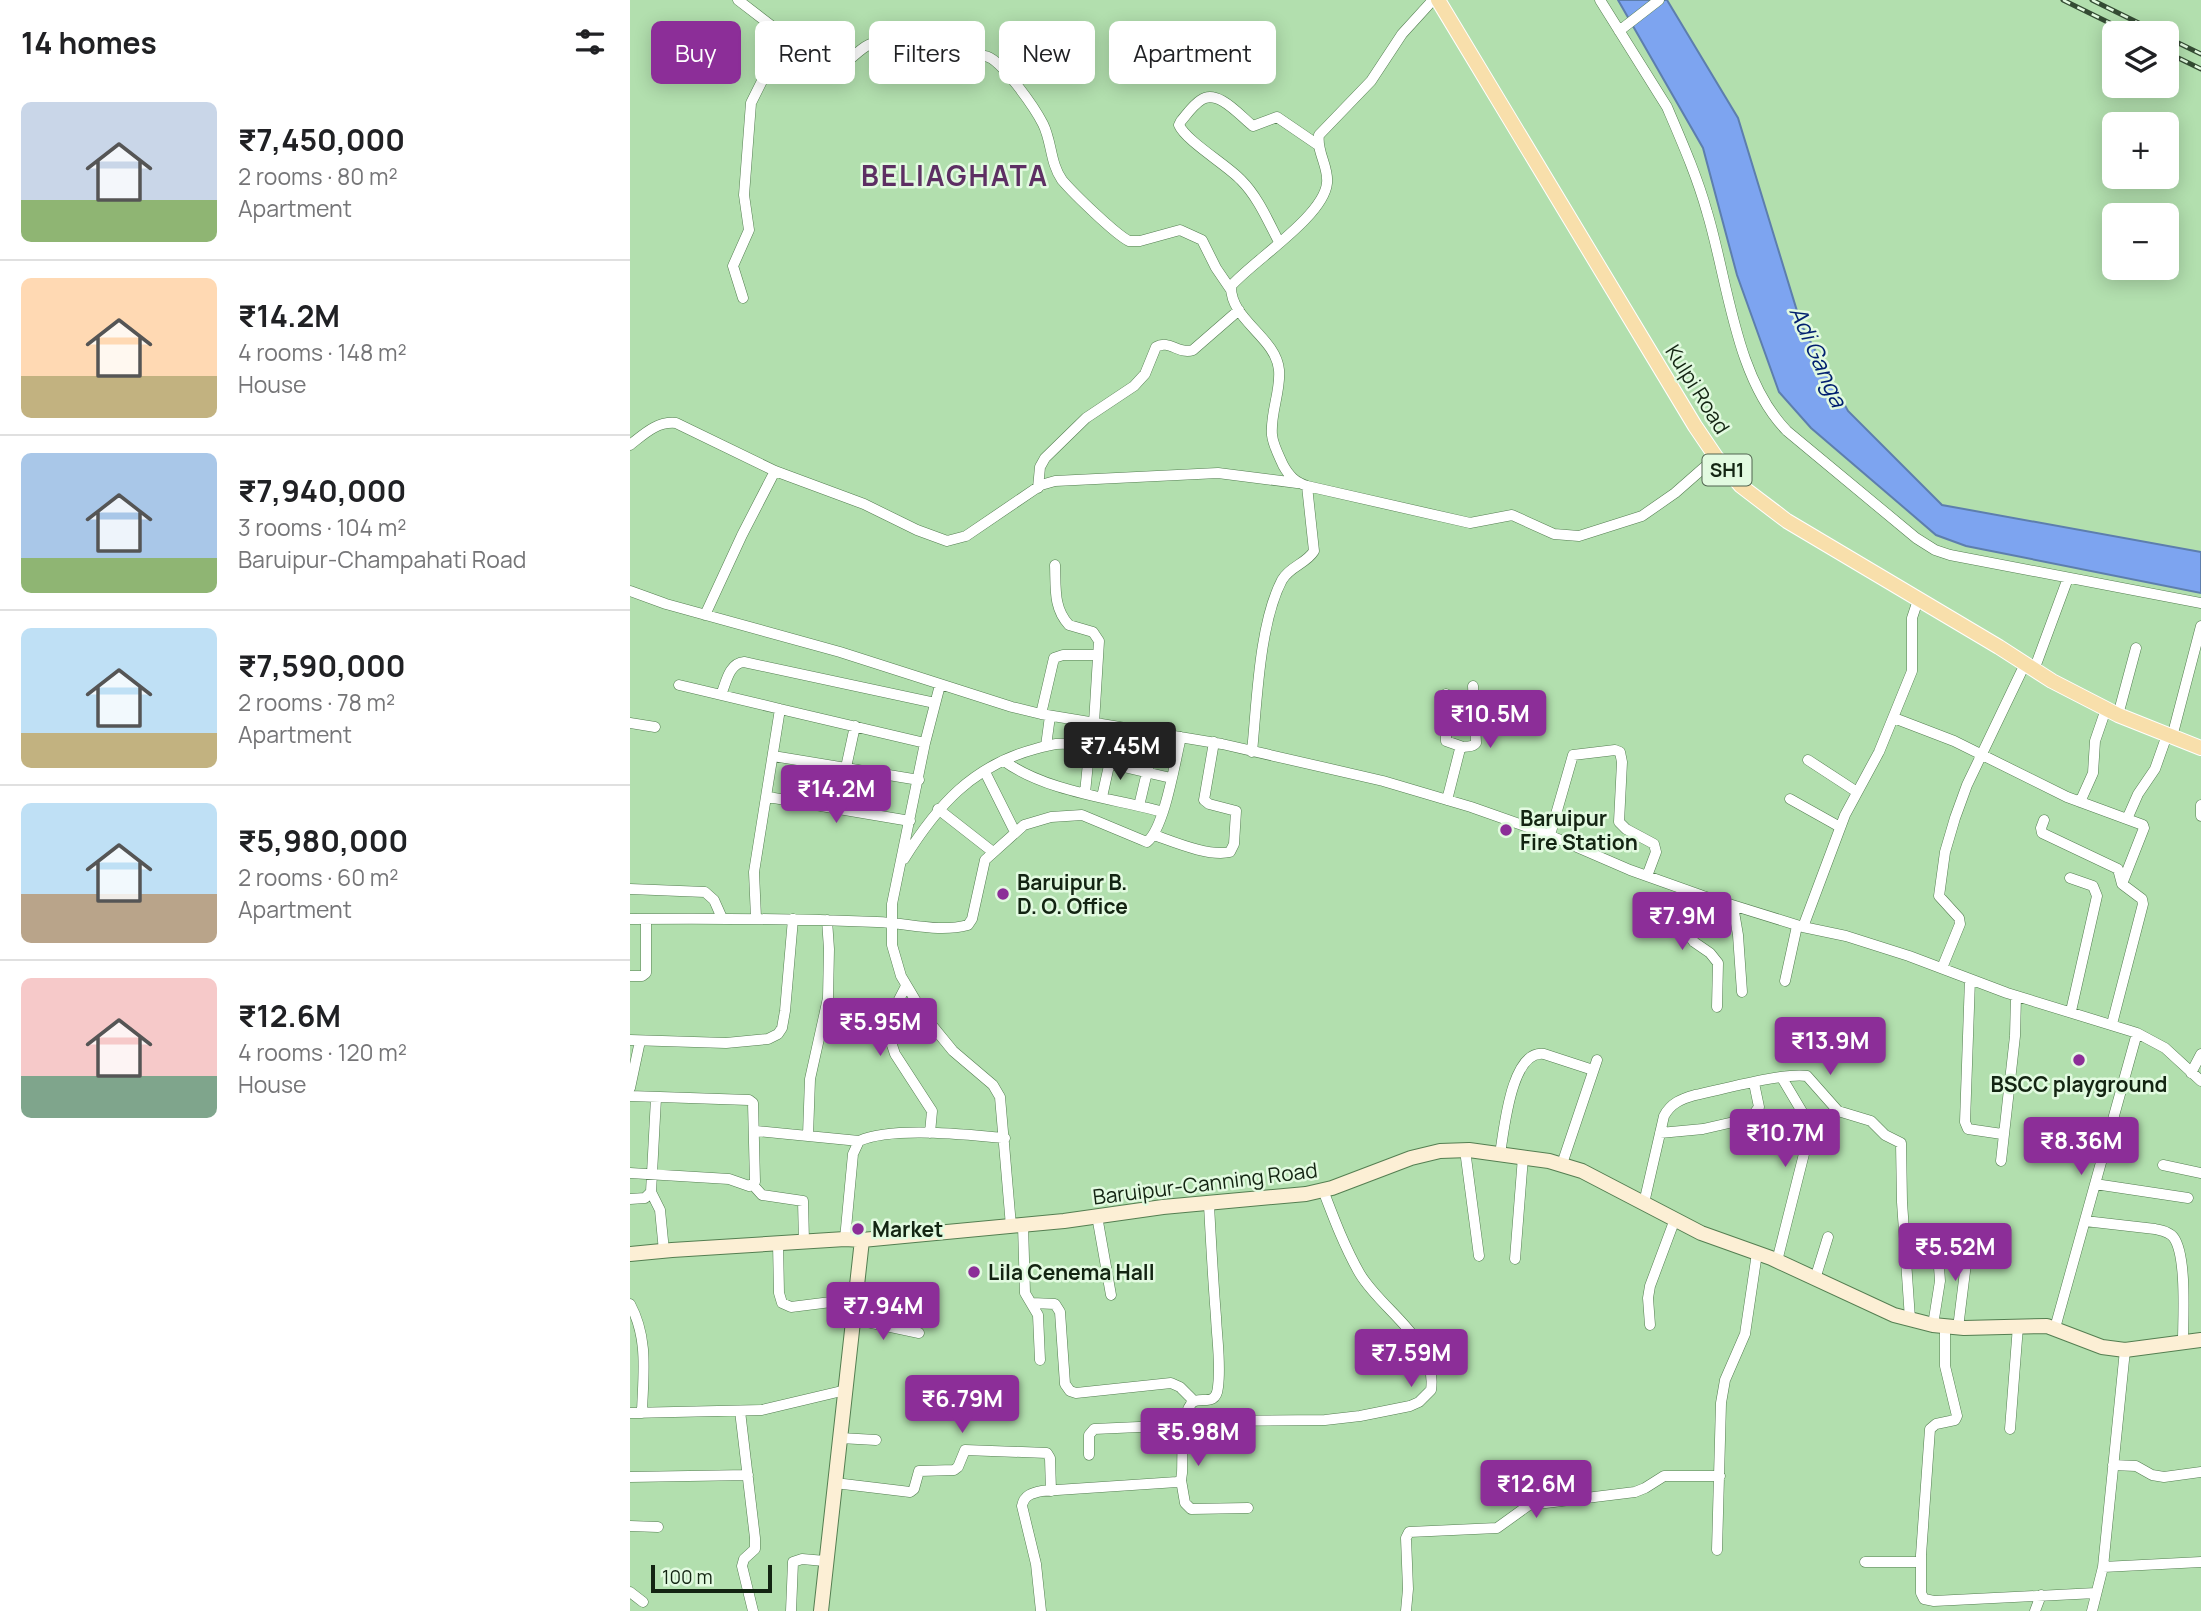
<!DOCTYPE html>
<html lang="en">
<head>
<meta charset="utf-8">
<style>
  body { margin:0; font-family:Manrope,sans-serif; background:#f6f6f6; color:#202124; height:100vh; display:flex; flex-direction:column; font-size:26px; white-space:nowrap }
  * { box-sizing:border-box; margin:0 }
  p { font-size:23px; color:#757577 }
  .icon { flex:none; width:38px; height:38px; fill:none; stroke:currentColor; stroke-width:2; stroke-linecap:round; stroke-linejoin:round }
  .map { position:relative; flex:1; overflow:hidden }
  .drawer { display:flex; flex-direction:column; background:#fff; width:630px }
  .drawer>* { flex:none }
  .guide { position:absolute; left:21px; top:21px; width:665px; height:63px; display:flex; gap:14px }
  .controls { position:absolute; left:1472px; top:21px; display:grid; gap:14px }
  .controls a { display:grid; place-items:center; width:77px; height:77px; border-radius:10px; background:#fff; box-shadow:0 4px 18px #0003; font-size:35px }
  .scale { position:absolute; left:21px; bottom:18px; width:121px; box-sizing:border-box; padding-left:7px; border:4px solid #132412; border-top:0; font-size:19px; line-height:24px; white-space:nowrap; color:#132412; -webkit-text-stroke:5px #e2fae0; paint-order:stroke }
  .price { position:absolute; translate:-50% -60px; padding:0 16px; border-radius:7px; background:#8c2e98; color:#fff; font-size:23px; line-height:46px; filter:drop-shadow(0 2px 4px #0008) }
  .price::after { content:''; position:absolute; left:50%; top:42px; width:21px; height:16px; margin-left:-10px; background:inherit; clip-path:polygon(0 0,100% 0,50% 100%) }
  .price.active { background:#222; color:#fff }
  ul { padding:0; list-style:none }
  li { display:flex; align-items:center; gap:21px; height:175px; padding:0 21px }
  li+li { border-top:2px solid #e0e0e0 }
  li span { display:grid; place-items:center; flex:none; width:196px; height:140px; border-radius:10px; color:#555 }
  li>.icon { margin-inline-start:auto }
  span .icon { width:84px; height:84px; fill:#fffc; stroke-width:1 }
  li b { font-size:30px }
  h2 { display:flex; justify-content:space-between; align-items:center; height:84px; padding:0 21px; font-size:30px }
  .chip { padding:0 24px; border-radius:10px; background:#fff; box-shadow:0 4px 18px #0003; font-size:24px; line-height:63px }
  .chip.active { background:#8c2e98; color:#fff }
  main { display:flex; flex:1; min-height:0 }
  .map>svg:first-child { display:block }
  .water { fill:#7da4f0; stroke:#5d7ead; stroke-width:2 }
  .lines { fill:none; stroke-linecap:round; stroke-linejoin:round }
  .minor-casing { stroke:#547e51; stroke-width:11 }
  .secondary-casing { stroke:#547e51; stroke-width:16 }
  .primary-casing { stroke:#fff; stroke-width:16 }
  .minor { stroke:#fff; stroke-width:10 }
  .secondary { stroke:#fcefd5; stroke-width:14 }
  .primary { stroke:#f8dfab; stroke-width:14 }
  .rail-casing { stroke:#344b33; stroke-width:5 }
  .rail { stroke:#e2fae0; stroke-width:2.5; stroke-dasharray:8; stroke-linecap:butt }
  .poi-dot { fill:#8c2e98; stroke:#e2fae0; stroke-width:2.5 }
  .labels { text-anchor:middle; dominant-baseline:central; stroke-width:5; stroke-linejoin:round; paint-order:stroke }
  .shield { fill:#e2fae0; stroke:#516450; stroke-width:2 }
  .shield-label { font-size:19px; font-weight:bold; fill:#132412 }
  .street-label { font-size:21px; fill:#132412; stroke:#e2fae0 }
  .poi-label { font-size:21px; font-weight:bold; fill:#132412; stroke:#e2fae0; text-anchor:start }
  .water-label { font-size:23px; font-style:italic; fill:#001f6f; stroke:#e2fae0 }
  .district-label { font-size:28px; font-weight:bold; letter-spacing:2px; fill:#5d2f63; stroke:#e2fae0 }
</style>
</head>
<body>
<main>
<section class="drawer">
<h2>14 homes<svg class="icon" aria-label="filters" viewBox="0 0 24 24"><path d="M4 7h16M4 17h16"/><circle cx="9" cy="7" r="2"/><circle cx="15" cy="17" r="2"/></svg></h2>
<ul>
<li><span style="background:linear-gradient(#c9d6e8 70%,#8fb573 0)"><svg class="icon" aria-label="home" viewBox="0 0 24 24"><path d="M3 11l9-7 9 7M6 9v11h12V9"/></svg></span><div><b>₹7,450,000</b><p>2 rooms · 80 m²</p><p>Apartment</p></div></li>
<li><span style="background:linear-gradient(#ffd9b3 70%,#c2b280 0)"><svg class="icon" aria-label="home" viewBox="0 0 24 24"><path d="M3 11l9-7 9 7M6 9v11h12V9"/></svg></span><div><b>₹14.2M</b><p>4 rooms · 148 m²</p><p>House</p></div></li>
<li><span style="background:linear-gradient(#a9c7e8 75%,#8fb573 0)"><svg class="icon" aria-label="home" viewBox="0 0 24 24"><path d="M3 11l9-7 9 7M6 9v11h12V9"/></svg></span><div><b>₹7,940,000</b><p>3 rooms · 104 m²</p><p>Baruipur-Champahati Road</p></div></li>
<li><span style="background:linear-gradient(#bfe0f5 75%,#c2b280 0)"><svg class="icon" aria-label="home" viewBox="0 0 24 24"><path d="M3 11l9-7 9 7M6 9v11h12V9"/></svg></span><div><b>₹7,590,000</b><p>2 rooms · 78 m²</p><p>Apartment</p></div></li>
<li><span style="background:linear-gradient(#bfe0f5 65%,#b9a48a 0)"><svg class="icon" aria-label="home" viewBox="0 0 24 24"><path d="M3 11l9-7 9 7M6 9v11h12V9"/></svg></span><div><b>₹5,980,000</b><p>2 rooms · 60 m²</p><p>Apartment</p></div></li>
<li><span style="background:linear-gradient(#f6c9c9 70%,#7fa58c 0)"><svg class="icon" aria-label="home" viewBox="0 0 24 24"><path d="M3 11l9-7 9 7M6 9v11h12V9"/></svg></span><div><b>₹12.6M</b><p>4 rooms · 120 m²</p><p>House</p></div></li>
</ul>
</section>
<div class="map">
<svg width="1571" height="1611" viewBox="0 0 1571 1611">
  <rect width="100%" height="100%" fill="#b2dfae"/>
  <!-- water -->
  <path class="water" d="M 988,0 L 1037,0 L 1108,118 L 1171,324 L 1218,411 L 1312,505 L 1571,552 L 1571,593 L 1336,546 L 1306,535 L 1181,428 L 1149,392 L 1107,275 L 1073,148 Z"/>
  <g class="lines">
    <defs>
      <path id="minor" d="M 108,0 L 199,70 C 218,69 229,43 249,42 C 269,41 284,61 303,64 C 321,66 338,53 355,56 C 371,58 406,110 413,124 C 422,142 420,163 432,180 C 443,193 485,234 499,241 L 510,241 L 550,230 L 572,240 L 586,268 L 601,290
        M 803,0 L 772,34 L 741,81 L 689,135 C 686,151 699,167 697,183 C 694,216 624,260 601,286 C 600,320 646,337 649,370 C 651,391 640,413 642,435 C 643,445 649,456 653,465 C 659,476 665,482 677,486 L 840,523 L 882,515 L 924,534 L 949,536 L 1012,516 L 1045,493 L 1086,457
        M 970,0 L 1037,107 C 1052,142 1067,176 1077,212 C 1098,281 1105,378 1157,431 L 1286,538 L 1305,550 L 1320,555 L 1571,603
        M 989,31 L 1029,0
        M 649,242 C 638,221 628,197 611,180 C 597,165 556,141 549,125 L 551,121 C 557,114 563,105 571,100 C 588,88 611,117 623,126 L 647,117 L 688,145
        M 113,298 L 103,266 L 119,230 L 114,195 L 121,103 L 137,71 L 157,38
        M 0,445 C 14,434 27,421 46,423 L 145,471 L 234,504 L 287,530 L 317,541 L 336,536 L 411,485 L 425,481 L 588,473 L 667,483
        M 408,488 L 410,467 L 415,458 L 456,418 L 504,386 L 515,374 L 526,347 C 539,339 549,355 563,350 L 609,310
        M 425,565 C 426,587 423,608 439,625 L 463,632 L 469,641 L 464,723
        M 0,591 L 36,604 L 210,652 L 382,707 L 411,714 L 592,744 L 753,781 L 841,807 L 912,832 L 1000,870 L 1073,896 L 1173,927 L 1216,936 L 1279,956 L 1377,993 L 1507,1033 L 1535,1048 L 1571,1081
        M 75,615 L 112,535 L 145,471
        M 1404,670 L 1438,578
        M 49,685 L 150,709
        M 310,685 L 295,743 L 262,904 L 262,945 L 271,976 L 296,1018 L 323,1051 L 363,1085 L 370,1097 L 381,1226
        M 816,694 L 816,741 L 833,747
        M 91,695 C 96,683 99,663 114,662 L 305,703
        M 411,714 L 424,658 L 433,655 L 468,655
        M 1488,715 L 1506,648
        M 1264,718 L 1324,741 L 1437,797 L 1513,825 L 1514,828 L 1492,884
        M 0,723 L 25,727
        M 1542,737 L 1571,626
        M 460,743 L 485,765 L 541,778
        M 416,746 L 420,716
        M 622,752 C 627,702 629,624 652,580 C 660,566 676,564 684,551 L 677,486
        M 143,756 L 289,780
        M 1178,760 L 1227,792
        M 374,761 C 417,792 482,798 533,812
        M 355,772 L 385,832
        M 455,793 L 460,743
        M 138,797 L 280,821
        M 472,797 L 480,761
        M 1160,799 L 1210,827
        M 817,800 L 830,749 C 835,744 842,749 846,743 L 843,686
        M 1450,802 L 1463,773 L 1465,741 L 1476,709
        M 1571,805 L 1571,816
        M 509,806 L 526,734
        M 207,809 L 225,726
        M 308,809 L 363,852
        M 1497,819 L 1508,794 L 1525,769 L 1537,735
        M 1414,820 L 1411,828 L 1412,833 L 1488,869 L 1492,884 L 1512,899 L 1513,904 L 1482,1024
        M 524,835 C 544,842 579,857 600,852 L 604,844 L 606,811 L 579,804 L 574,800 L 584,742
        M 920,835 L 943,755 L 985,750 L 990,752 L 992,762 L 989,822 L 996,829 L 1024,844 L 1026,852 L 1017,876
        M 274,859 C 307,806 342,766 405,749 C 412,747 419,745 426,744 C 439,743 452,746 464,741 L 472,724
        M 1440,878 L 1463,886 L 1467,896 L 1441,1011
        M 0,889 L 75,892 L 84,900 L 92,918
        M 1064,893 L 1059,935 L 1064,942 L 1080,953 L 1088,963 L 1087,1007
        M 1103,906 L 1108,935 L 1112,992
        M 126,918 L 124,872 L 150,709 L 295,743
        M 0,919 C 83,918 165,919 247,922 C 278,923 308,933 338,925 L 342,919 L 355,860 L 394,825 L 421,817 L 452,815 L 512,840 L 517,842 C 535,827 545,761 551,737
        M 1173,927 L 1215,815 L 1249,752 L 1282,671 L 1282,618 L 1288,600
        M 1312,968 L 1330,924 L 1329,918 L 1309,896 L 1315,852 L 1325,818 L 1337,785 L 1395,664
        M 0,976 L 12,976 L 16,973 L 16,919
        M 1340,979 L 1335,1122 L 1338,1129 L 1372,1134
        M 1155,981 L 1167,926
        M 276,986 L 258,1021 L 257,1030 L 265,1054 L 302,1111 L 300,1133
        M 0,1040 L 96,1043 L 138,1039 L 148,1034 L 152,1028 L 155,1011 L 163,919
        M 1561,1073 L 1571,1054
        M 0,1088 L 10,1041
        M 0,1096 L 119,1100 L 123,1103 L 125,1182 L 119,1186 L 99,1179 L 0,1173
        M 126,1131 L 229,1141
        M 1030,1133 L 1073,1129 L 1121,1118 L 1129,1107 L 1124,1083
        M 178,1135 L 180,1079 L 198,998 L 199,949 L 197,920
        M 835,1150 L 849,1256
        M 870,1154 C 874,1131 881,1049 914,1054 L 963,1070
        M 1371,1161 L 1385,1036 L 1386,996
        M 932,1164 L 967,1060
        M 1533,1165 L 1571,1173
        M 1465,1184 L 1558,1198
        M 123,1185 L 132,1195 L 173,1201 L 174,1242
        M 21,1192 L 30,1210 L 34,1251
        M 0,1199 L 15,1198 L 21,1192 L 26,1098
        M 1014,1203 L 1034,1116 C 1041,1103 1051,1099 1065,1095 C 1090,1090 1155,1072 1177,1076 L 1208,1111 L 1241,1121 L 1255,1135 L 1271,1143 L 1272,1202 L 1280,1319
        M 467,1216 L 481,1295
        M 1455,1221 L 1525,1229 C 1533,1231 1540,1232 1544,1238 C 1557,1257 1553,1319 1553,1342
        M 393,1225 L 395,1293 L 408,1315 L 410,1360
        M 215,1239 L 223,1154 L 229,1141 C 263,1126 337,1135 375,1138
        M 148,1243 L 149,1293 L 152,1303 L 161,1307 L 225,1299
        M 885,1259 L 893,1157
        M 1147,1261 L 1179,1134 L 1174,1115 L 1152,1078
        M 1185,1279 L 1198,1237
        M 402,1303 L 425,1304 L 430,1312 L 435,1384 L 440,1391 L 446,1393 L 541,1383 L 550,1387 L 564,1401
        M 0,1304 C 19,1339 13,1375 12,1413
        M 223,1319 L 289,1333
        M 1020,1325 L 1018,1298 L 1020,1286 L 1045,1219
        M 1303,1325 L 1310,1281 L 1307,1239
        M 1315,1326 L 1315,1366 L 1327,1416 L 1325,1420 L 1306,1424 L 1300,1429 L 1291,1555 L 1291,1593 L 1294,1599 L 1304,1601 L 1466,1593
        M 1328,1328 L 1340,1231
        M 1425,1328 L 1507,1033
        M 110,1411 L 125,1538 L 125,1549 L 114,1559 L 112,1566 L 123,1611
        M 0,1413 L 132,1410 L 216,1390
        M 555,1421 L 695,1420 L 730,1416 L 780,1406 L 789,1402 L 801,1390 C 808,1340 753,1312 730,1274 C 715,1248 704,1219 693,1190
        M 1380,1429 L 1388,1326
        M 210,1438 L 246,1440
        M 459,1455 L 459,1435 L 464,1429 L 554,1425
        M 1483,1465 L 1506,1466 L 1522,1475 L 1534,1477 L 1571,1472
        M 0,1477 L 118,1475
        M 551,1480 L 555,1503 L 561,1509 L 618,1508
        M 205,1483 L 280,1492 L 284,1489 L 289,1471 L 324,1470 L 328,1467 L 335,1450 L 417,1453 L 420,1458 L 421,1491
        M 0,1526 L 28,1527
        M 1087,1550 L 1091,1403 L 1095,1380 L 1115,1334 L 1127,1253
        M 1235,1562 L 1291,1562
        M 1473,1567 L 1571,1562
        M 0,1592 L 13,1602
        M 161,1611 L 163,1562 L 172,1559 L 195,1561
        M 411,1611 L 406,1564 L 392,1506 C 394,1495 402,1493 412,1491 L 547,1482 L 551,1480 L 552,1473 C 553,1456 550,1418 561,1404 C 568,1394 586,1409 588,1387 C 591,1364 587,1340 586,1317 C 583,1280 581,1242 579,1205
        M 776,1611 L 778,1589 L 776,1538 L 779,1532 L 867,1528 L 899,1505 L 1005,1492 L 1015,1488 L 1034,1476 L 1090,1476
        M 1405,1611 L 1411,1595
        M 1462,1611 L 1473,1567 L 1495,1350"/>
      <path id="secondary" d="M 0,1254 L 42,1250 L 215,1239 L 232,1240 L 434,1221 L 533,1207 L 676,1194 L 702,1188 L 781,1158 L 810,1151 L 839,1150 L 919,1161 L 952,1171 L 1071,1233 L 1141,1258 L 1264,1315 L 1303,1325 L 1334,1328 L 1417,1326 L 1472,1347 L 1495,1350 L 1571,1340
        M 191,1611 L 232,1240"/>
      <path id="primary" d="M 808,0 L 1065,426 L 1086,457 L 1111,486 L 1157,521 L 1369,647 L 1422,681 L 1488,715 L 1571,748"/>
    </defs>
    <!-- minor casing -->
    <use href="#minor" class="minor-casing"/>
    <!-- secondary casing -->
    <use href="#secondary" class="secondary-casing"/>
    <!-- primary casing -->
    <use href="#primary" class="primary-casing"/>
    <!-- minor -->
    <use href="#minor" class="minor"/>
    <!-- secondary -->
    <use href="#secondary" class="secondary"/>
    <!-- primary -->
    <use href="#primary" class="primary"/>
    <defs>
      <path id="rail" d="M 1433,0 L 1500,33
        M 1462,0 L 1529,33
        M 1536,37 L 1571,54
        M 1536,52 L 1571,69"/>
    </defs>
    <!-- rail casing -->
    <use href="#rail" class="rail-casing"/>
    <!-- rail -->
    <use href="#rail" class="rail"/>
  </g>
  <!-- markers -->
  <g class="poi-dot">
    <circle cx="876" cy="830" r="7"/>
    <circle cx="373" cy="894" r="7"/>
    <circle cx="1449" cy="1060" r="7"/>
    <circle cx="228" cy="1229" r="7"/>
    <circle cx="344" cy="1272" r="7"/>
  </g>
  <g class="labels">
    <!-- shield labels -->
    <rect class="shield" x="1072.5" y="454.5" width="49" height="31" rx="5"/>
    <g class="shield-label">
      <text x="1097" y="470">SH1</text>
    </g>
    <!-- street labels -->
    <g class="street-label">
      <text transform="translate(1068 389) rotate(58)">Kulpi Road</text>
      <text transform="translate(575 1183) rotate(-7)">Baruipur-Canning Road</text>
    </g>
    <!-- poi labels -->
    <g class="poi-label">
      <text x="890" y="818">Baruipur<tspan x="890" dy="24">Fire Station</tspan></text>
      <text x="387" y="882">Baruipur B.<tspan x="387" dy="24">D. O. Office</tspan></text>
      <text x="1449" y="1084" text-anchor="middle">BSCC playground</text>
      <text x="242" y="1229">Market</text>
      <text x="358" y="1272">Lila Cenema Hall</text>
    </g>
    <!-- water labels -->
    <g class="water-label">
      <text transform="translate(1189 356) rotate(66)">Adi Ganga</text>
    </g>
    <!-- district labels -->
    <g class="district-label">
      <text x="325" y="175">BELIAGHATA</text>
    </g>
  </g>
</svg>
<div class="controls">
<a><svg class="icon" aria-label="layers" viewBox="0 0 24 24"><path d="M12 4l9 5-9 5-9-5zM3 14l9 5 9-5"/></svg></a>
<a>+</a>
<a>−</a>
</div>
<div class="scale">100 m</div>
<b class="price" style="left:860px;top:750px">₹10.5M</b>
<b class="price active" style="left:490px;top:782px">₹7.45M</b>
<b class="price" style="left:206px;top:825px">₹14.2M</b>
<b class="price" style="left:1052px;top:952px">₹7.9M</b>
<b class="price" style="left:250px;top:1058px">₹5.95M</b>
<b class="price" style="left:1200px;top:1077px">₹13.9M</b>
<b class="price" style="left:1155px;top:1169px">₹10.7M</b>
<b class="price" style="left:1451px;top:1177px">₹8.36M</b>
<b class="price" style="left:1325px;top:1283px">₹5.52M</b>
<b class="price" style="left:253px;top:1342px">₹7.94M</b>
<b class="price" style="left:781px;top:1389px">₹7.59M</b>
<b class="price" style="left:332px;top:1435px">₹6.79M</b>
<b class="price" style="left:568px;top:1468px">₹5.98M</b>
<b class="price" style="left:906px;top:1520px">₹12.6M</b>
<div class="guide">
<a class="chip active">Buy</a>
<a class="chip">Rent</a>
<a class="chip">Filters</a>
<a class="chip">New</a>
<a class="chip">Apartment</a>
</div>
</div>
</main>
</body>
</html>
